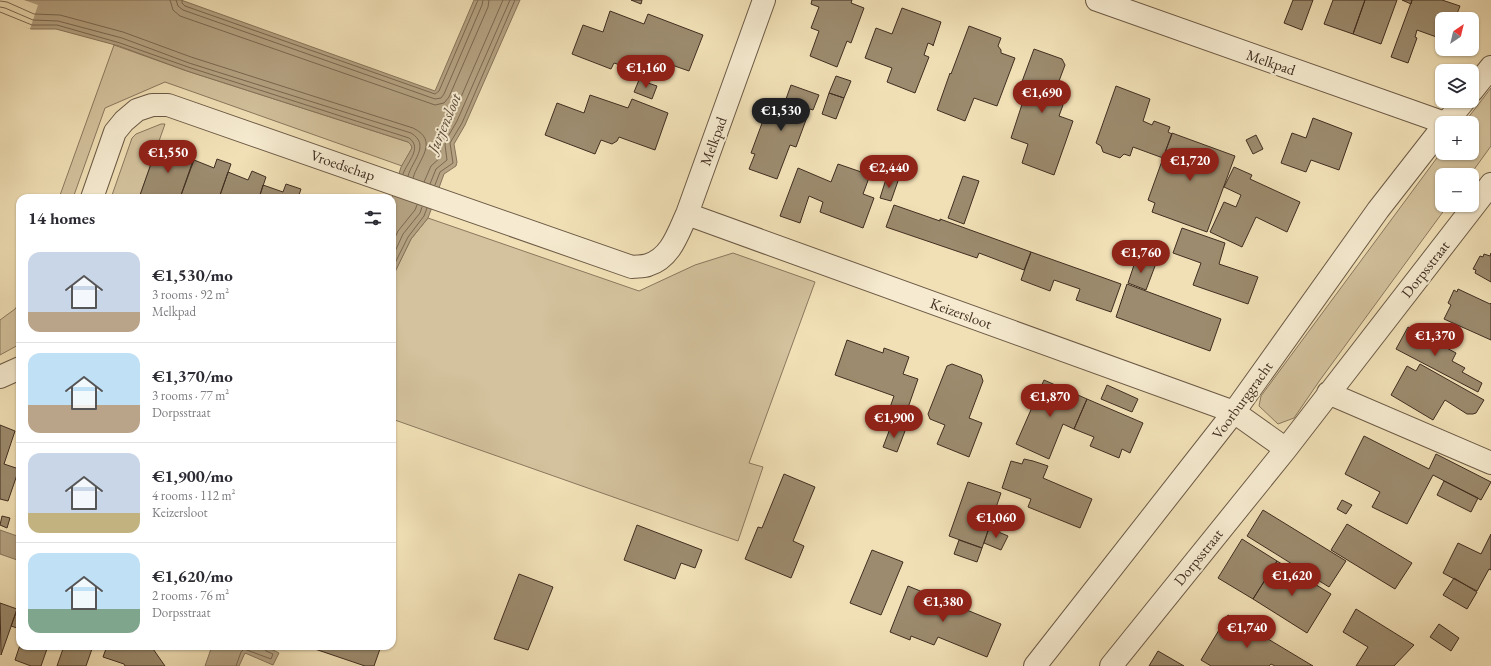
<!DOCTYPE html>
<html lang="en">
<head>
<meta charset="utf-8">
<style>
  body { margin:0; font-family:"EB Garamond",serif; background:#f2f2f3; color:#2b2b33; height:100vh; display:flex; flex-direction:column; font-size:15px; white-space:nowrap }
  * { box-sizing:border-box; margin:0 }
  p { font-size:13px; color:#7c7c81 }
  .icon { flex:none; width:22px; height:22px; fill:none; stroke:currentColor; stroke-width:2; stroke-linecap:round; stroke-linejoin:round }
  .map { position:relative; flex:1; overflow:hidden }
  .sheet { position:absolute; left:16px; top:194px; width:380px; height:456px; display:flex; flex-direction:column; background:#fff; border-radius:12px; box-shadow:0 1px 3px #0004 }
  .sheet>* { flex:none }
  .needle { width:26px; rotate:35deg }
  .buttons { position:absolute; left:1435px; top:12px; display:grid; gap:8px }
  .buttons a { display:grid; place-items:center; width:44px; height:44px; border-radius:8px; background:#fff; box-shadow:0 1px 3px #0004; font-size:20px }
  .price { position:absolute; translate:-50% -34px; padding:0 9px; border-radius:14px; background:#8f2418; color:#fff; font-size:13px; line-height:26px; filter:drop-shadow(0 1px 2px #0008) }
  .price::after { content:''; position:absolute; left:50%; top:24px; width:12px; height:9px; margin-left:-6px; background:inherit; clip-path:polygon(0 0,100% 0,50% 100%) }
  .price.on { background:#222; color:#fff }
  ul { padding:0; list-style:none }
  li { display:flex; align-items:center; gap:12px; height:100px; padding:0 12px }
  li+li { border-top:1px solid #e1e1e2 }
  li span { display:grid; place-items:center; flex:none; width:112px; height:80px; border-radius:12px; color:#555 }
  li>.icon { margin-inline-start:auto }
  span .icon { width:48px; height:48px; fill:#fffc; stroke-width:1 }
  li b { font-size:17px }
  h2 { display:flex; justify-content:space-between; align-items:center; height:48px; padding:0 12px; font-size:17px }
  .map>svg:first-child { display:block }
  .green { fill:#d3c29d; stroke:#8a785f }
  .water { fill:#b5a383; stroke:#86745c }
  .pier { fill:#f1e0b6 }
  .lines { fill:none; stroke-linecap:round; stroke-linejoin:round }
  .shore { stroke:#7a6852; stroke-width:1 }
  .building { fill:#9c8b6e; stroke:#402e21 }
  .minor-casing { stroke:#6c5a46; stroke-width:24 }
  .minor { stroke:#f6ebd0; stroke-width:22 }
  .labels { text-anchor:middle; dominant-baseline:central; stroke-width:4; stroke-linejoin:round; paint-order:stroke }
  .street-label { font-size:15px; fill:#402e21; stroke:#f6ebd0 }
  .water-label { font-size:16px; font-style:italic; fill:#5d4b3a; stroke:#f6ebd0 }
</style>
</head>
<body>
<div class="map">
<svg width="1491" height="666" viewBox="0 0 1491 666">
  <rect width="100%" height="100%" fill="#f1e0b6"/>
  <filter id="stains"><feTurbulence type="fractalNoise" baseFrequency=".005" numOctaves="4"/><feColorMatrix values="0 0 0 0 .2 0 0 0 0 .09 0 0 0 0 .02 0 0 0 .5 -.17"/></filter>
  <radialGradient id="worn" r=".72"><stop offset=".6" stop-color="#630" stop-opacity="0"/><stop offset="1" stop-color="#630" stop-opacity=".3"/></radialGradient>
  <!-- green -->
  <path class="green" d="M 114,45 L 187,71 L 408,142 L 411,145 L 412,148 L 402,166 L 165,82 L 105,108 L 73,198 L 59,198 Z
    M 1491,88 L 1491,146 L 1470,175 L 1442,175 L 1442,205 L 1448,205 L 1320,380 L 1294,418 L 1278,424 L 1259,406 L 1261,396 L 1442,151 L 1442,153 L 1472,153 L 1472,123 L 1464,123 Z
    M 161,124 L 165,124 L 139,198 L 111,198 L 132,138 L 136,134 Z
    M 428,218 L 639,291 L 695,265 L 733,253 L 815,282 L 749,463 L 763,467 L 738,541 L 392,419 L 392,278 L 411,239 Z
    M 20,302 L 20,344 L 0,355 L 0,320 L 15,309 Z"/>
  <!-- water -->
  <path class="water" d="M 0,0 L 181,0 L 435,91 L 474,0 L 520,0 L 465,125 L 454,144 L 457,162 L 456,166 L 444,174 L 428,218 L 411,239 L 392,278 L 392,198 L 401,167 L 412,148 L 411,145 L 408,142 L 187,71 L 119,46 L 56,29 L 31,29 L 0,15 Z
    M 0,530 L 20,537 L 20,561 L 0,554 Z
    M 212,646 L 265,646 L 279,653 L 273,665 L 245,653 L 239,666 L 205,666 Z"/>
  <!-- pier -->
  <path class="pier" d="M 0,0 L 24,0 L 38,5 L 30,29 L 0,18 Z"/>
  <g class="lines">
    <!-- shore -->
    <path class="shore" d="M 170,0 L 173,10 L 180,16 L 435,105 L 444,103 L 449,97 L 488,7 L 489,0
      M 176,0 L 178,6 L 183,10 L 435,99 L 441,98 L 444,94 L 482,5 L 483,0
      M 182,0 L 182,3 L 185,6 L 435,94 L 439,91 L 478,0
      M 0,1 L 7,2 L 34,14 L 60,15 L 123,32 L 191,57 L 413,128 C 440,141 418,160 413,178
      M 0,7 L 5,8 L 33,20 L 58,21 L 122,38 L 189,63 L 411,133 C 431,145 412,161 408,176
      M 0,12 L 32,25 L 57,25 L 120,43 L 188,67 L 409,138 C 423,148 407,162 403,174
      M 424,182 L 431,166 L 441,157 L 439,144 L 440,138 L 452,118 L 503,0
      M 430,184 L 436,169 L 447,160 L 445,145 L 446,140 L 457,121 L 510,0
      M 435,185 L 440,172 L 453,163 L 450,143 L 462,123 L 515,0
      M 392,244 L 398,231 L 415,210 L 417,205
      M 392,258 L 403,234 L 420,213 L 422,207
      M 392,269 L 408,237 L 424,216 L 427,208
      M 236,666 L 241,652 L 244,649 L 271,659 L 273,654 L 266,651 L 264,646"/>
  </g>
  <!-- building -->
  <path class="building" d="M 631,0 L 642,0 L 641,4 Z
    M 812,0 L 852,0 L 851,3 L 864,8 L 851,43 L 847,41 L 837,67 L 810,56 L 819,31 L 811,28 L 819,7 L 811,4 Z
    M 1293,0 L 1313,0 L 1302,30 L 1284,23 Z
    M 1333,0 L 1365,0 L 1353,34 L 1324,24 Z
    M 1365,0 L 1397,0 L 1381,44 L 1353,34 Z
    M 1402,0 L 1412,0 L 1411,4 Z
    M 1412,0 L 1442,0 L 1460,6 L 1455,19 L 1442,19 L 1442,39 L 1417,30 L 1415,37 L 1417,38 L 1408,63 L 1391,57 Z
    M 902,8 L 941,22 L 933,46 L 933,45 L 928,43 L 924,55 L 929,57 L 915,93 L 887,82 L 892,68 L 865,58 L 876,28 L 892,34 Z
    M 610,11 L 644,24 L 648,14 L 703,35 L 689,71 L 666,63 L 663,72 L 632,61 L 630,65 L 626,67 L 614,63 L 611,69 L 572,54 L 583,25 L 603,32 Z
    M 969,26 L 1001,38 L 998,46 L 1001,50 L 1001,53 L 1015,58 L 997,106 L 974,98 L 965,121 L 937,110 L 950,73 L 951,74 Z
    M 1034,49 L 1062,59 L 1065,65 L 1053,97 L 1060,99 L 1063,105 L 1059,116 L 1073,121 L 1054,175 L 1022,163 L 1028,144 L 1011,138 L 1027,89 L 1020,87 Z
    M 836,76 L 851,81 L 844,98 L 829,93 Z
    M 639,80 L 657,86 L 652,99 L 634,92 Z
    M 791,85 L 819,95 L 813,110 L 810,109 L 796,147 L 790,145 L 777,179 L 749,169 L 755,154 L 751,153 L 768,107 L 781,113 Z
    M 1116,86 L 1150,99 L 1143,121 L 1152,125 L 1154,121 L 1170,127 L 1168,132 L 1172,134 L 1163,158 L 1133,147 L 1130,156 L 1124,154 L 1120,158 L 1103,152 L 1101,146 L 1096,143 Z
    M 829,93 L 844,98 L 836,119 L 822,114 Z
    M 590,95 L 628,108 L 632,99 L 668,113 L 655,150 L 619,137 L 617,141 L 612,144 L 601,140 L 595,154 L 545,135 L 557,103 L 584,113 Z
    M 1313,118 L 1352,133 L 1339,170 L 1311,160 L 1306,172 L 1281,163 L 1292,133 L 1306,138 Z
    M 1172,133 L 1235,156 L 1207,232 L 1152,212 L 1155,203 L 1148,200 Z
    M 1256,135 L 1263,149 L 1253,154 L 1246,140 Z
    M 157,147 L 179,155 L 182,147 L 196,152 L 180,198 L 139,198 Z
    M 217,159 L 231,164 L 219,198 L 180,198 L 194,160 L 214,168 Z
    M 884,160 L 898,165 L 894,175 L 880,170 Z
    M 838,164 L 870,175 L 863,194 L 874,198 L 863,228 L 820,212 L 823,202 L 809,196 L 800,223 L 780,216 L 798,168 L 831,182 Z
    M 1234,167 L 1252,175 L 1250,179 L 1300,202 L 1287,232 L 1256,217 L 1242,247 L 1210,232 L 1224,202 L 1236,207 L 1241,195 L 1224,187 Z
    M 252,171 L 266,177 L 259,198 L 219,198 L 228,172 L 248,180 Z
    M 887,176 L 898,181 L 891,201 L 880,198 Z
    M 963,176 L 979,181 L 964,224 L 948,218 Z
    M 286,184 L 301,189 L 298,198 L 259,198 L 263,185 L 283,192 Z
    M 894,205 L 940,221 L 940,219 L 1031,252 L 1024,270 L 979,253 L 977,258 L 886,227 Z
    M 1182,228 L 1225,243 L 1219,264 L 1258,277 L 1248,304 L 1193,285 L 1201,263 L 1173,253 Z
    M 1031,252 L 1121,284 L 1111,312 L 1076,300 L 1080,289 L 1054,280 L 1050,291 L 1021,280 Z
    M 1491,253 L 1491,282 L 1475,273 L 1476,270 L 1473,269 L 1480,256 L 1483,257 L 1484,254 L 1490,256 Z
    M 1136,259 L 1155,266 L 1146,290 L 1128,283 Z
    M 1127,284 L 1221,319 L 1210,351 L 1116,317 Z
    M 1458,289 L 1490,304 L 1491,303 L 1491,340 L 1444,319 L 1451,305 L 1448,303 L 1454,290 L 1457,292 Z
    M 1408,327 L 1456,353 L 1452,361 L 1465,368 L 1462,372 L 1482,383 L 1478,392 L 1396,349 Z
    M 847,340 L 883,353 L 884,348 L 909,357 L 903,374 L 918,379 L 904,419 L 888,413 L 894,396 L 835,375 Z
    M 952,364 L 981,375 L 983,381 L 969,418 L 982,423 L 969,457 L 937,444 L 945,425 L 930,419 L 928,414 L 947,366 Z
    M 1420,364 L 1484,400 L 1476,413 L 1473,414 L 1467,414 L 1445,400 L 1433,420 L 1391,395 L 1407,366 L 1416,371 Z
    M 1044,380 L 1087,399 L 1074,429 L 1063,424 L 1049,459 L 1016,444 Z
    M 1107,385 L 1138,399 L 1132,412 L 1101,399 Z
    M 1087,399 L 1143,423 L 1130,453 L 1122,449 L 1119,458 L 1090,446 L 1094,437 L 1074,429 Z
    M 0,425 L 15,431 L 4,464 L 19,469 L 8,501 L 0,499 Z
    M 891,426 L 905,431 L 897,452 L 883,447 Z
    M 1364,436 L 1429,469 L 1436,454 L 1491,482 L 1481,500 L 1433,475 L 1407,524 L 1372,507 L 1380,492 L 1345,474 Z
    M 1024,459 L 1033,461 L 1048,466 L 1043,478 L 1092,499 L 1080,528 L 1028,507 L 1031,499 L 1002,488 L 1011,461 L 1022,464 Z
    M 784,474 L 815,487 L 793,541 L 804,546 L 791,578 L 745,559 L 758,527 L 762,528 Z
    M 1444,481 L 1478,498 L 1471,512 L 1437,495 Z
    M 968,482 L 1001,493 L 982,548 L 949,536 Z
    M 1342,500 L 1352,505 L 1346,514 L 1337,509 Z
    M 1263,510 L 1346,561 L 1329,587 L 1247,536 Z
    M 2,516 L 10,518 L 7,528 L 0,525 Z
    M 1347,524 L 1412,563 L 1395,589 L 1331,550 Z
    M 637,525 L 702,550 L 695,568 L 681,563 L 675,579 L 624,560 Z
    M 989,528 L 1008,536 L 1001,550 L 984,543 Z
    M 1491,534 L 1491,570 L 1489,569 L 1477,591 L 1443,573 L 1458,543 L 1481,554 Z
    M 1242,539 L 1277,561 L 1253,599 L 1218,578 Z
    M 959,540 L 982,548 L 977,562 L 954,554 Z
    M 872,550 L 903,562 L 881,615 L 850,603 Z
    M 1277,561 L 1331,594 L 1307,633 L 1253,599 Z
    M 519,574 L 553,587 L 528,650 L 494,639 Z
    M 1454,578 L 1477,592 L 1467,609 L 1443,595 Z
    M 908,586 L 1001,624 L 987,657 L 938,637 L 934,645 L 911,636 L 910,640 L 890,632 Z
    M 20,599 L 20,601 L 1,655 L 0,603 L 17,609 Z
    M 20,601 L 20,629 L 11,626 Z
    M 1356,609 L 1414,645 L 1394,666 L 1356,666 L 1368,647 L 1343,632 Z
    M 1228,615 L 1313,666 L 1275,666 L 1271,664 L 1269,666 L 1211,666 L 1201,660 Z
    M 1439,624 L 1459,638 L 1451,651 L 1430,637 Z
    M 20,645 L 48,646 L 41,666 L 31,666 L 15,660 Z
    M 64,646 L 93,646 L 86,666 L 57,666 Z
    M 107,646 L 151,646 L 165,666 L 125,666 L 124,664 L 103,657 Z
    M 306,646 L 381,646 L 374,666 L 365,666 Z
    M 1158,651 L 1184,666 L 1149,666 Z"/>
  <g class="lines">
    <defs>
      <path id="minor" d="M 1097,0 L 1445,123
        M 1472,91 L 1491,67
        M 1446,123 L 1464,101
        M 92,198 L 115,132 L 124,121 L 137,110 L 152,105 L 168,105 L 632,267 C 637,266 643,267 648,265 C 671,258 678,233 687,214 L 764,0
        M 687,214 L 1234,412 L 1286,449
        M 0,377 L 20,368
        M 1328,393 L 1491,463
        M 1035,666 L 1234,412 L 1378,210 L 1442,128
        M 1111,666 L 1286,449 L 1491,184"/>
    </defs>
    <!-- minor casing -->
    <use href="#minor" class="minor-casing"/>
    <!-- minor -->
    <use href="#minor" class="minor"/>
  </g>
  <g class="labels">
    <!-- street labels -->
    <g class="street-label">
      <text transform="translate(1271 62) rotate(19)">Melkpad</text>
      <text transform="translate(713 141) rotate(-70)">Melkpad</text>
      <text transform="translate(343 165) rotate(19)">Vroedschap</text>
      <text transform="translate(1425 269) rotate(-52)">Dorpsstraat</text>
      <text transform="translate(961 313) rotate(20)">Keizersloot</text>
      <text transform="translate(1242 400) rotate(-54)">Voorburggracht</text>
      <text transform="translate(1198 557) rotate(-51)">Dorpsstraat</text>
    </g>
    <!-- water labels -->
    <g class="water-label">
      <text transform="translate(444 123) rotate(-67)">Jurjensloot</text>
    </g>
  </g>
  <rect width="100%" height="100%" filter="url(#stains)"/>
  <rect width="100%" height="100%" fill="url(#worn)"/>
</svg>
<div class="buttons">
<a><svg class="needle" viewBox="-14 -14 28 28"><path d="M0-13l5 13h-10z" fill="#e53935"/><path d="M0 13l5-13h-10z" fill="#7c7c81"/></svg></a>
<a><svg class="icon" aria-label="layers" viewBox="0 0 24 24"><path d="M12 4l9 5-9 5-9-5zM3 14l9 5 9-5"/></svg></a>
<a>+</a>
<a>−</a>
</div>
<b class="price" style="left:646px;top:89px">€1,160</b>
<b class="price" style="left:1042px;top:114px">€1,690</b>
<b class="price on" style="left:781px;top:132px">€1,530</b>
<b class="price" style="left:168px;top:174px">€1,550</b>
<b class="price" style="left:1190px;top:182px">€1,720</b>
<b class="price" style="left:889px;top:189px">€2,440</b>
<b class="price" style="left:1141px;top:274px">€1,760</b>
<b class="price" style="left:1435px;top:357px">€1,370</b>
<b class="price" style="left:1050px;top:418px">€1,870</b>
<b class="price" style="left:894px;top:439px">€1,900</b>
<b class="price" style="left:996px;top:539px">€1,060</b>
<b class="price" style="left:1292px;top:597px">€1,620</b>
<b class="price" style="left:943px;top:623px">€1,380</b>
<b class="price" style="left:1247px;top:649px">€1,740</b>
<section class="sheet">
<h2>14 homes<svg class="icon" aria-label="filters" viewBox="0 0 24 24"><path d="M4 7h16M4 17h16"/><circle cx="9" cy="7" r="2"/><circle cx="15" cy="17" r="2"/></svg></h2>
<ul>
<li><span style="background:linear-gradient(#c9d6e8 75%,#b9a48a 0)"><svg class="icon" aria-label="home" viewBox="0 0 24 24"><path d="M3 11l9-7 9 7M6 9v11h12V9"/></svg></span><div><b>€1,530/mo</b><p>3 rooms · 92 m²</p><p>Melkpad</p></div></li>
<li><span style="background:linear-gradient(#bfe0f5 65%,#b9a48a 0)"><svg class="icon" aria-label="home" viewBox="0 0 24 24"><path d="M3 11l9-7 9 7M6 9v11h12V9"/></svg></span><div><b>€1,370/mo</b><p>3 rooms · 77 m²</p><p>Dorpsstraat</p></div></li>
<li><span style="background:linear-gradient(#c9d6e8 75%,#c2b280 0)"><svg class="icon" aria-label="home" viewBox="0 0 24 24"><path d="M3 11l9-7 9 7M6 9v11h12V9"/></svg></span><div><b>€1,900/mo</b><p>4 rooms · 112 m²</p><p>Keizersloot</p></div></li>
<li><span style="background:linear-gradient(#bfe0f5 70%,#7fa58c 0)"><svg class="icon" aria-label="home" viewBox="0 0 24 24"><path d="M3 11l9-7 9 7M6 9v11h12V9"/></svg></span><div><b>€1,620/mo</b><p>2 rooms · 76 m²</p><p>Dorpsstraat</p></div></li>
</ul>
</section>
</div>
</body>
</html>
